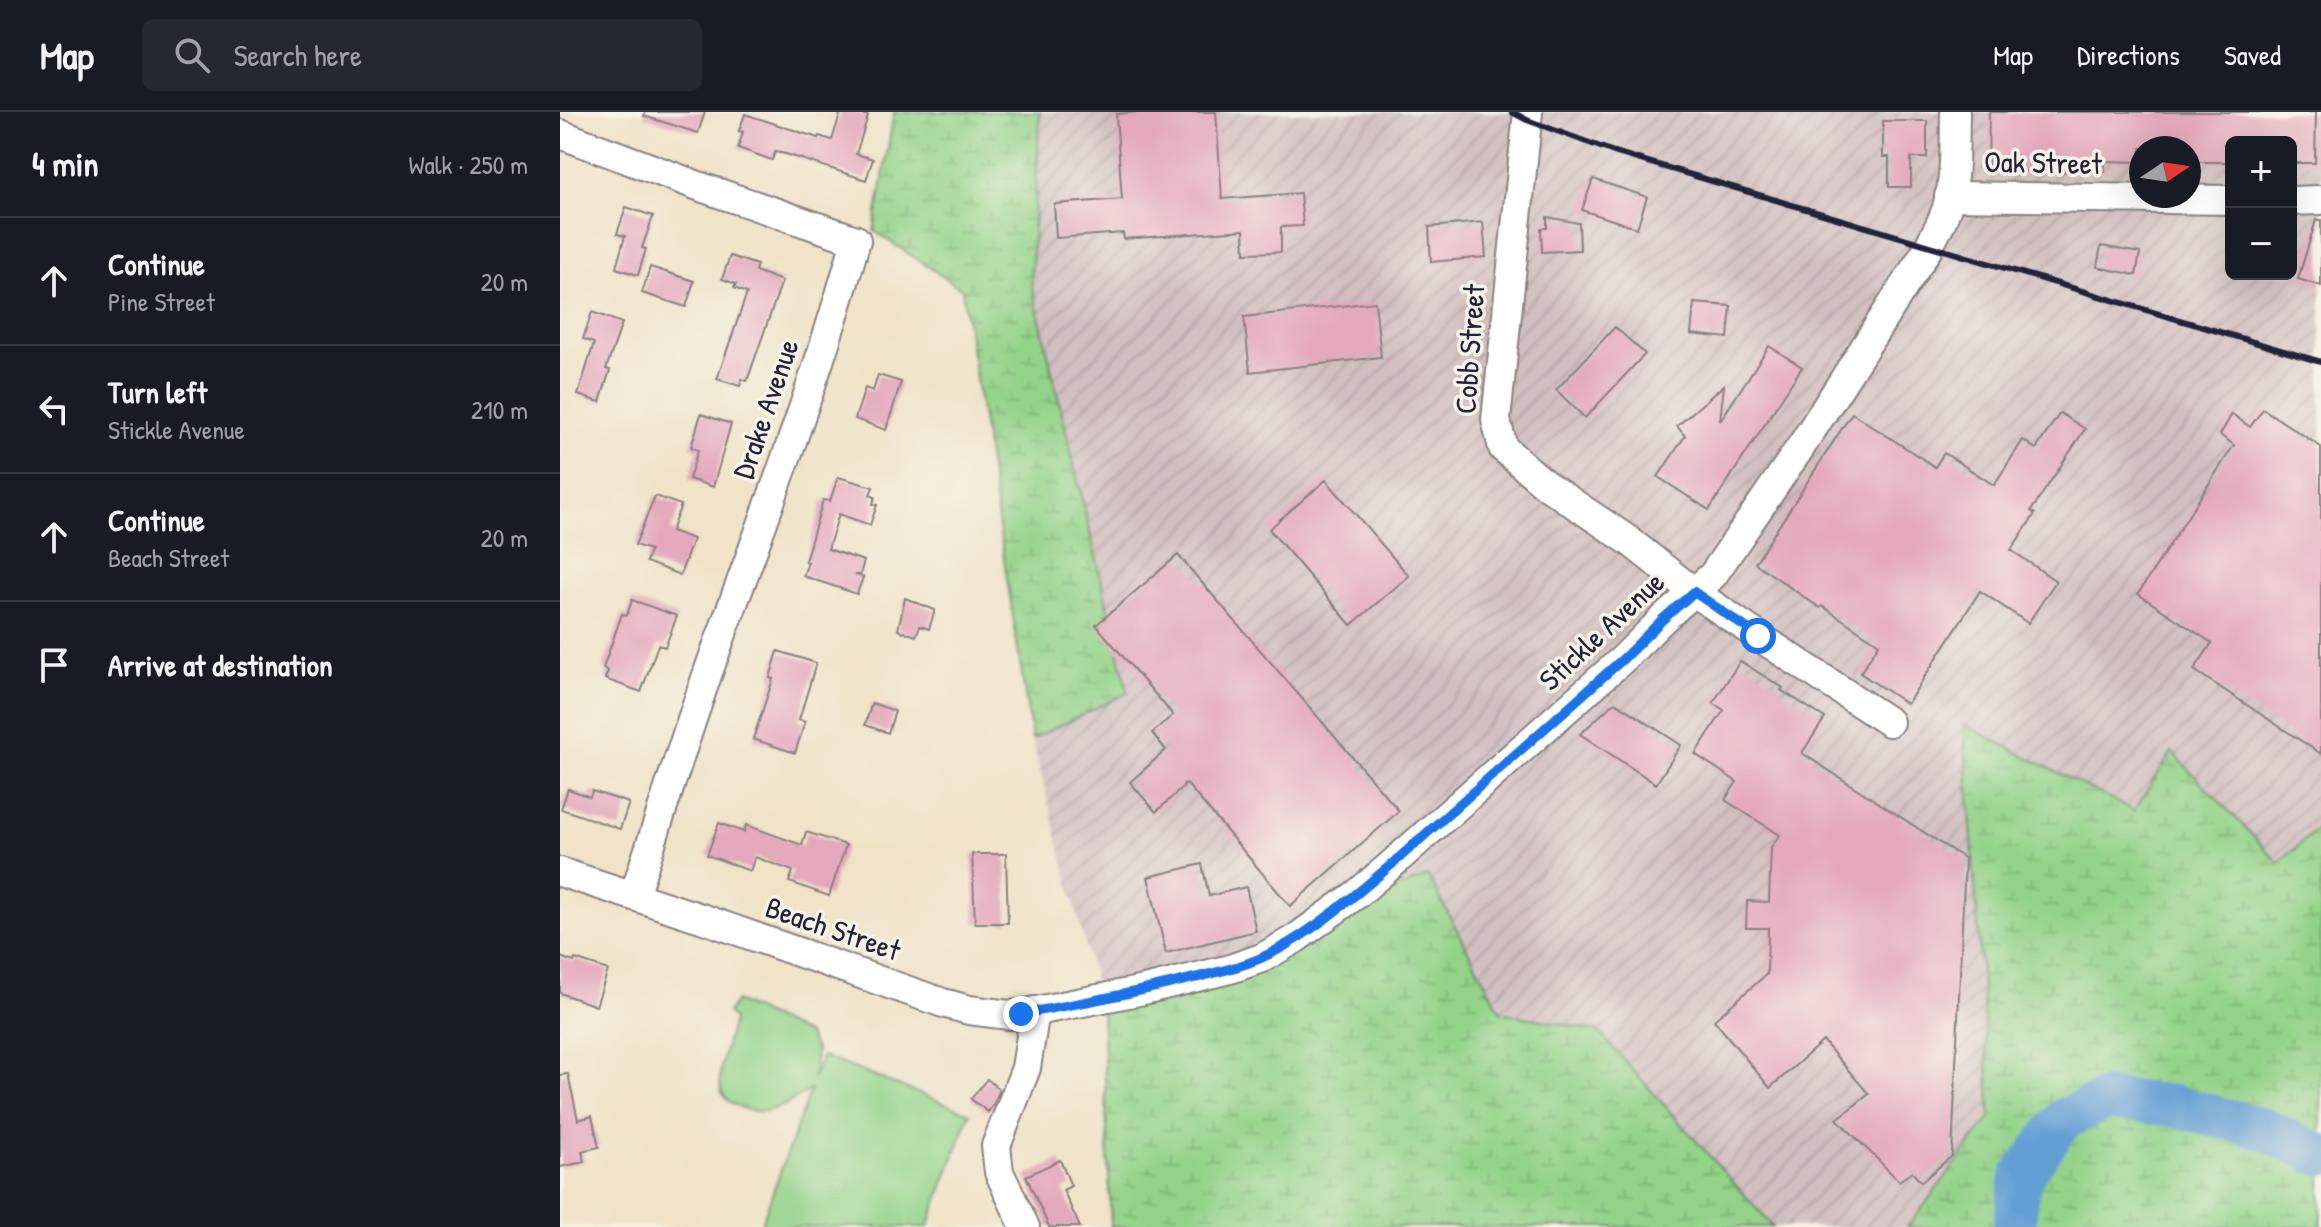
<!DOCTYPE html>
<meta charset="utf-8">
<style>
:root{--surface:#171b24;--page:#242831;--text:#f1f3f6;--muted:#9ea1a6;--line:#363941}
body{margin:0;font-family:"Patrick Hand",sans-serif;background:var(--page);color:var(--text)}
.controls{position:absolute;right:24px;top:24px;display:grid;overflow:hidden;border-radius:12px;box-shadow:0 8px 32px #0002}
.controls button{width:72px;height:72px;display:grid;place-items:center;padding:0;border:0;border-bottom:2px solid var(--line);background:var(--surface);color:var(--text);font:40px sans-serif}
.compass{position:absolute;left:1569px;top:24px;width:72px;height:72px;border-radius:50%;background:var(--surface);box-shadow:0 8px 32px #0002;rotate:77deg}
.stop{position:absolute;width:24px;height:24px;margin:-18px;border:6px solid #1a73e8;border-radius:50%;background:#fff}
.stop.end{background:#1a73e8;border-color:#fff;box-shadow:0 2px 8px #0008}
.list{margin:0;padding:0;list-style:none}
h2{display:flex;justify-content:space-between;align-items:center;height:104px;margin:0;padding:0 32px;font-size:34px}
h2 small{font-size:26px;font-weight:400;color:var(--muted)}
.list li{display:grid;grid-template-columns:52px 1fr auto;gap:24px;align-items:center;box-sizing:border-box;height:128px;padding:0 32px;border-top:2px solid var(--line)}
.list b{display:block;font-size:30px;white-space:nowrap}
.list p{margin:0;font-size:26px;white-space:nowrap;color:var(--muted)}
.list em{font-size:26px;font-style:normal;color:var(--muted)}
.icon{flex:none;width:44px;height:44px;fill:none;stroke:currentColor;stroke-width:2;stroke-linecap:round;stroke-linejoin:round}
.map{position:relative;flex:none;width:1761px;height:1115px;overflow:hidden}
header{display:flex;align-items:center;gap:48px;box-sizing:border-box;height:112px;padding:0 40px;background:var(--surface);border-bottom:2px solid var(--line)}
header strong{font-size:38px}
nav{display:flex;gap:44px;margin-inline-start:auto;font-size:28px}
.search{width:560px;height:72px;background:var(--page);display:flex;align-items:center;gap:20px;box-sizing:border-box;padding:0 28px;border-radius:12px;color:var(--muted);font-size:30px}
main{display:flex}
aside{flex:1;background:var(--surface)}
.map>svg:first-child{display:block}
.industrial{fill:url(#industrial-furrows);fill-rule:evenodd}
.wetland{fill:url(#wetland-marsh);stroke:#5a7a62;stroke-width:2}
.pitch{fill:#93d389;stroke:#5a7a62;stroke-width:2}
.lines{fill:none;stroke-linecap:round;stroke-linejoin:round}
.river{stroke:#639fd4;stroke-width:42}
.building{fill:#e4a9bc}
.minor-casing{stroke:#898282;stroke-width:32}
.minor{stroke:#fff;stroke-width:28}
.rail{stroke:#22223b;stroke-width:6}
.route{stroke:#1a73e8;stroke-width:10}
.labels{text-anchor:middle;stroke-width:7;stroke-linejoin:round;paint-order:stroke}
.street-label{font-size:30px;fill:#22223b;stroke:#f7f3e8}
</style>
<header>
<strong>Map</strong>
<div class="search"><svg class="icon" aria-label="search" viewBox="0 0 24 24"><circle cx="10" cy="10" r="6"/><path d="M15 15l6 6"/></svg>Search here</div>
<nav><a>Map</a><a>Directions</a><a>Saved</a></nav>
</header>
<main>
<aside>
<h2>4 min<small>Walk · 250 m</small></h2>
<ul class="list">
<li><svg class="icon" aria-label="ahead" viewBox="0 0 24 24"><path d="M12 20V5M6 11l6-6 6 6"/></svg><div><b>Continue</b><p>Pine Street</p></div><em>20 m</em></li>
<li><svg class="icon" aria-label="left" viewBox="0 0 24 24"><path d="M17 20v-9H6M10 6l-5 5 5 5"/></svg><div><b>Turn left</b><p>Stickle Avenue</p></div><em>210 m</em></li>
<li><svg class="icon" aria-label="ahead" viewBox="0 0 24 24"><path d="M12 20V5M6 11l6-6 6 6"/></svg><div><b>Continue</b><p>Beach Street</p></div><em>20 m</em></li>
<li><svg class="icon" aria-label="arrive" viewBox="0 0 24 24"><path d="M6 21V4h12l-3 4 3 4H6"/></svg><div><b>Arrive at destination</b></div></li>
</ul>
</aside>
<div class="map">
<svg width="1761" height="1115" viewBox="0 0 1761 1115">
<defs>
<pattern id="industrial-furrows" width="10" height="10" patternUnits="userSpaceOnUse" patternTransform="scale(2)"><rect width="10" height="10" fill="#d2bfc0"/><path d="M-1 1l2-2M0 10L10 0M9 11l2-2" fill="none" stroke="#b4a4a6"/></pattern>
<pattern id="wetland-marsh" width="20" height="14" patternUnits="userSpaceOnUse" patternTransform="scale(2)"><rect width="20" height="14" fill="#93d389"/><path d="M1 5h8M5 5V1M11 12h8M15 12V8" fill="none" stroke="#7eb577"/></pattern>
</defs>
<rect width="100%" height="100%" fill="#f7f3e8"/>
<filter id="ink" filterUnits="userSpaceOnUse"><feTurbulence type="fractalNoise" baseFrequency=".0125" numOctaves="2"/><feDisplacementMap in="SourceGraphic" scale="16" xChannelSelector="R" yChannelSelector="G"/><feConvolveMatrix kernelMatrix="1 2 1 2 8 2 1 2 1" color-interpolation-filters="sRGB"/></filter>
<filter id="wash" filterUnits="userSpaceOnUse"><feTurbulence type="fractalNoise" baseFrequency=".006" numOctaves="4" result="noise"/><feDisplacementMap in="SourceGraphic" scale="32" xChannelSelector="R" yChannelSelector="G"/><feGaussianBlur stdDeviation="1.8" result="paint"/><feColorMatrix in="noise" values="0 0 0 0 0 0 0 0 0 0 0 0 0 0 0 0 0 1.4 0 .05"/><feComposite in="paint" operator="in"/></filter>
<g filter="url(#wash)">
<rect width="100%" height="100%" fill="#f0e3c8"/>
<!-- industrial -->
<path class="industrial" d="M480 0H1761V713L1719 751 1612 641 1574 699 1404 613 1431 1005 1348 1115H1213L1038 919 941 900 868 764 542 898 472 627 568 580 471 170ZM1671 30H1731V162H1671ZM1581 36H1629V84H1581Z"/>
<!-- wetland -->
<g class="wetland">
<polygon points="334,0 480,0 471,170 568,581 472,627 402,177 314,119"/>
<polygon points="1404,613 1574,699 1612,640 1719,751 1761,713 1761,1115 1348,1115 1431,1005"/>
<polygon points="868,764 941,900 1038,919 1213,1115 551,1115 542,898"/>
</g>
<!-- pitch -->
<path class="pitch" d="M176 889 248 923 256 939 253 967 262 944 410 1001 368 1115H200L250 978C224 994 201 1010 170 990 161 984 159 973 160 962 162 944 169 925 173 907L167 901Z"/>
<g class="lines">
<!-- river -->
<polyline class="river" points="1454,1115 1461,1065 1504,1007 1547,987 1615,994 1704,1017 1761,1043"/>
</g>
<g id="blocks">
<!-- building -->
<g class="building">
<polygon points="85,0 145,0 138,21 84,4"/>
<polygon points="281,0 296,0 308,4 296,42 313,47 306,68 226,42 215,40 212,48 178,36 183,20 179,19 185,2 258,26 259,24 272,28"/>
<polygon points="578,0 656,0 662,87 740,81 743,114 721,115 721,140 685,141 684,118 564,127 563,121 496,126 494,92 562,87 556,2"/>
<polygon points="1429,0 1756,0 1755,51 1731,51 1731,30 1671,30 1671,50 1629,50 1629,36 1581,36 1581,50 1545,49 1545,60 1428,59"/>
<polygon points="1323,9 1367,9 1367,46 1351,46 1351,75 1329,75 1329,45 1323,45"/>
<polygon points="1033,67 1087,85 1077,116 1022,98"/>
<polygon points="66,95 93,104 82,136 86,137 78,163 56,156 65,124 57,122"/>
<polygon points="987,105 1019,111 1020,138 982,140 981,116 987,116"/>
<polygon points="1756,108 1761,108 1761,174 1738,167"/>
<polygon points="923,110 926,145 871,150 869,115"/>
<polygon points="1541,134 1580,141 1576,163 1537,155"/>
<polygon points="170,144 197,153 195,159 222,169 187,269 182,267 180,274 157,267 187,181 174,176 176,172 162,167"/>
<polygon points="90,155 134,169 126,195 82,181"/>
<polygon points="815,190 821,245 690,260 684,205"/>
<polygon points="1134,191 1171,194 1168,226 1131,222"/>
<polygon points="32,200 62,211 46,257 50,258 40,290 18,283 34,231 23,227"/>
<polygon points="1055,215 1085,242 1025,306 996,278"/>
<polygon points="1209,234 1242,255 1149,398 1098,365 1125,324 1117,314 1164,273 1160,309"/>
<polygon points="318,263 341,270 326,318 295,307 305,276 313,279"/>
<polygon points="1703,297 1761,335 1761,642 1634,558 1652,531 1578,482 1674,333 1660,323 1672,302 1690,315"/>
<polygon points="1292,301 1375,355 1384,341 1434,373 1463,328 1476,337 1500,301 1525,317 1471,399 1475,402 1451,438 1496,469 1468,511 1420,479 1347,592 1300,561 1319,532 1262,494 1260,496 1195,451"/>
<polygon points="141,302 171,312 153,375 129,367 138,338 131,335"/>
<polygon points="278,365 313,375 310,383 315,385 313,392 317,393 310,413 279,402 268,437 304,449 300,463 295,463 303,465 297,482 243,464 248,450 245,449 263,388 270,389"/>
<polygon points="766,368 849,464 791,513 709,417"/>
<polygon points="95,384 121,393 111,419 133,427 120,463 86,450 90,438 75,433"/>
<polygon points="618,443 839,699 730,794 627,672 625,673 623,671 624,674 596,700 570,670 606,638 592,621 613,603 536,513"/>
<polygon points="345,486 375,498 369,517 360,514 356,524 338,518"/>
<polygon points="72,488 117,504 105,535 98,533 81,580 45,567 48,559 43,556 62,502 67,503"/>
<polygon points="218,539 256,551 239,608 245,610 235,641 193,627 213,567 210,566"/>
<polygon points="1180,549 1223,576 1221,578 1265,606 1242,641 1405,747 1392,1044 1361,1070 1352,1060 1339,1069 1277,1007 1309,982 1263,929 1210,976 1154,908 1207,862 1208,816 1186,816 1187,789 1209,790 1211,735 1220,723 1165,688 1177,670 1135,642 1164,598 1153,591"/>
<polygon points="1055,590 1121,633 1096,672 1020,622"/>
<polygon points="312,591 335,599 328,621 305,613"/>
<polygon points="8,677 30,685 32,679 69,691 60,717 1,697"/>
<polygon points="159,711 184,720 186,713 242,733 246,720 286,733 269,784 229,770 233,759 195,745 190,759 147,743"/>
<polygon points="412,742 446,742 448,811 415,811"/>
<polygon points="642,752 649,784 686,775 696,819 606,841 588,765"/>
<polygon points="0,845 14,850 15,847 48,858 36,894 0,881"/>
<polygon points="8,962 18,1008 32,1004 39,1035 22,1039 24,1050 0,1055 0,963"/>
<polygon points="427,967 440,978 433,993 428,1000 411,987"/>
<polygon points="500,1048 511,1074 503,1078 520,1115 489,1115 466,1064"/>
</g>
</g>
</g>
<g filter="url(#ink)">
<use href="#blocks" fill-opacity="0" stroke="#898282" stroke-width="2"/>
<g class="lines">
<defs>
<g id="minor">
<polyline points="968,0 936,308 943,336 986,373 1068,428 1134,480 1198,524 1329,610"/>
<path d="M0 22 141 75 296 128C257 268 205 404 155 541 126 621 101 703 74 783"/>
<polyline points="1389,84 1671,88"/>
<polyline points="1731,89 1761,88"/>
<path d="M0 760 144 807 383 891 409 898 449 903 461 902 584 878 670 857 702 846 735 827 797 782 831 753 1064 546 1102 508 1153 463 1242 333 1369 135C1373 125 1379 116 1383 106 1397 74 1394 34 1395 0"/>
<polyline points="465,1115 439,1060 436,1034 466,956 475,899"/>
</g>
</defs>
<!-- minor casing -->
<use href="#minor" class="minor-casing"/>
<!-- minor -->
<use href="#minor" class="minor"/>
<!-- rail -->
<polyline class="rail" points="952,0 967,8 1054,40 1761,250"/>
</g>
</g>
<g class="lines" filter="url(#ink)">
<!-- route -->
<path class="route" d="M461 902C517 892 574 881 630 867 654 861 678 856 701 846 746 826 793 785 831 753L1064 546 1102 508 1134 480 1198 524"/>
</g>
<g class="labels">
<!-- street labels -->
<g class="street-label">
<text transform="translate(1483 51) rotate(1)" y="10">Oak Street</text>
<text transform="translate(910 237) rotate(-86)" y="10">Cobb Street</text>
<text transform="translate(206 297) rotate(-71)" y="10">Drake Avenue</text>
<text transform="translate(1042 519) rotate(-43)" y="10">Stickle Avenue</text>
<text transform="translate(273 817) rotate(19)" y="10">Beach Street</text>
</g>
</g>
</svg>
<div class="controls">
<button>+</button>
<button>−</button>
</div>
<svg class="compass" viewBox="-18 -18 36 36"><path d="M0-13l5 13h-10z" fill="#e53935"/><path d="M0 13l5-13h-10z" fill="#9ea1a6"/></svg>
<div class="stop" style="left:1198px;top:524px"></div>
<div class="stop end" style="left:461px;top:902px"></div>
</div>
</main>
